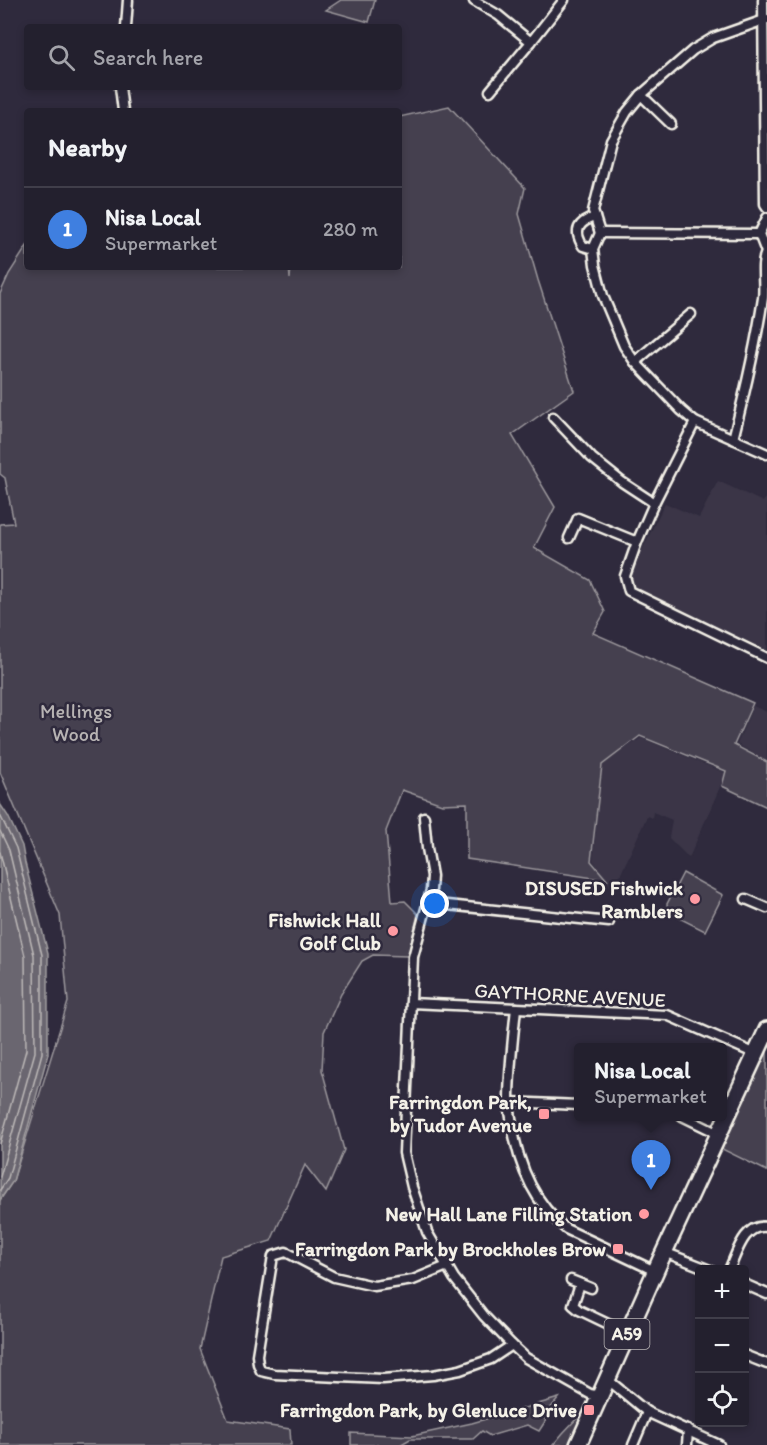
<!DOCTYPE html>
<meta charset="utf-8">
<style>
:root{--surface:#23202e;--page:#2f2d3a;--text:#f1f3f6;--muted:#a3a3aa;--line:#403e4a;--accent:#1a73e8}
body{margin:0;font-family:Itim,sans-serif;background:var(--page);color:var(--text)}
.controls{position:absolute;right:18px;bottom:18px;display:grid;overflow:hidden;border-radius:6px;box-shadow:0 3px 9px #0003}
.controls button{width:54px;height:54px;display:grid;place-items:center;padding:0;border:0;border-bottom:2px solid var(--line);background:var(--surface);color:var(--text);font:30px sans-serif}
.you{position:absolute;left:435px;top:904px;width:21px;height:21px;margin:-15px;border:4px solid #fff;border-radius:50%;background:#1a73e8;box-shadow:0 0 0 9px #1a73e833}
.badge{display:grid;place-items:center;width:39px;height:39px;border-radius:50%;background:var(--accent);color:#fff;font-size:20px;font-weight:700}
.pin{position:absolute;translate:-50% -50px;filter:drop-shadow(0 2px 3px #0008)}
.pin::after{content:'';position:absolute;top:32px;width:21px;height:18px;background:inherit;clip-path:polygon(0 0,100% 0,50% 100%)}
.popup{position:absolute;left:574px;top:1043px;width:153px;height:78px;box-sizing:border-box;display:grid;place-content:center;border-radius:6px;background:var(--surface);filter:drop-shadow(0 2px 4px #0005);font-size:20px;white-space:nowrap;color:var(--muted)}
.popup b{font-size:22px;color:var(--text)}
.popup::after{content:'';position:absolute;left:50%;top:100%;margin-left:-12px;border:12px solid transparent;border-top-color:var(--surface)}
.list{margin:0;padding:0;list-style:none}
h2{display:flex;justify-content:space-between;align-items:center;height:78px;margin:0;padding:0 24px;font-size:26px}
h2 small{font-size:20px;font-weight:400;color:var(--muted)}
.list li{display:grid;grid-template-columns:39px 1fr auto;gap:18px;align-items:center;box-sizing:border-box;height:84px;padding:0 24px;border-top:2px solid var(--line)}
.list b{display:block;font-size:22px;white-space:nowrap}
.list p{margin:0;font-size:20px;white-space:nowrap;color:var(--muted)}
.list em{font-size:20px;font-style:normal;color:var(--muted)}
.icon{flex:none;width:33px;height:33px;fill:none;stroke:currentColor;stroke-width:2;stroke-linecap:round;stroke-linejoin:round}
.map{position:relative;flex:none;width:767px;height:1445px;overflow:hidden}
.search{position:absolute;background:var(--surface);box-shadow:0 3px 9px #0003;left:24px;top:24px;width:378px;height:66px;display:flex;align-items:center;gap:15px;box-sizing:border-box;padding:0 21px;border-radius:6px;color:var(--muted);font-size:22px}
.panel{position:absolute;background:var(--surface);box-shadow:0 3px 9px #0003;left:24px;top:108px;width:378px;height:162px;border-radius:6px}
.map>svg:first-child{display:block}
.built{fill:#3b3647}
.green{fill:#454050;stroke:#9c989c;stroke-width:1.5}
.water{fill:#6a6670;stroke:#a19ea0;stroke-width:1.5}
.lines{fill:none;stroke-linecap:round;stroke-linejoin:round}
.shore{stroke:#bdb9b8;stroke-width:1.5}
.street-casing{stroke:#f4f1e8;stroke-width:13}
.highway-casing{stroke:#f4f1e8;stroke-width:20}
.street{stroke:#2f2a3d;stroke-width:8}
.highway{stroke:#2f2a3d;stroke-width:15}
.poi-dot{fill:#ff9aa2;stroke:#2f2a3d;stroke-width:2}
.labels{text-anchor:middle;stroke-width:5;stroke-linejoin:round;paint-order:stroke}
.shield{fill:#2f2a3d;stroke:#b9b5b5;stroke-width:1.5}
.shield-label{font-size:18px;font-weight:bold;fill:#f4f1e8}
.park-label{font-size:20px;fill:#b7b3b3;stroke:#2f2a3d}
.poi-label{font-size:20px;font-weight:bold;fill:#f4f1e8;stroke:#2f2a3d;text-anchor:end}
.street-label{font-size:20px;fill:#f4f1e8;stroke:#2f2a3d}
</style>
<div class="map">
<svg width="767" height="1445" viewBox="0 0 767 1445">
<rect width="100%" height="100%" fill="#2f2a3d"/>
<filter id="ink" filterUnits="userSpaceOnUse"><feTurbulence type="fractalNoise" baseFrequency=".0167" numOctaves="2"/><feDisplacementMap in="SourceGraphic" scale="12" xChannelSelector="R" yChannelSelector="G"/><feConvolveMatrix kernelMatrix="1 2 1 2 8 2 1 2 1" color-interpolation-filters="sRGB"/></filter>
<g filter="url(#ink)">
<!-- built -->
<g class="built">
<polygon points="718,481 763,502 767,495 767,650 636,589 631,574 634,566 665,503 699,518"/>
<polygon points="753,706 767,712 767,761 737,744"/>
<polygon points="641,738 726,773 689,858 669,838 672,820 653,812 652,818 647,816 613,891 593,860 601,765"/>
</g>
<!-- green -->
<g class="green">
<polygon points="341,0 375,0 369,22 326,10"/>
<polygon points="449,106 525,188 519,214 538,280 574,391 512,435 555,507 534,548 590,580 605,612 593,633 753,703 734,745 767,762 767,807 722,786 726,771 640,736 602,765 591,861 607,880 467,859 467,803 442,804 402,790 386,831 392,902 405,901 418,914 408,956 373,955 362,961 341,994 324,1032 322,1070 344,1150 326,1192 305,1165 271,1241 221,1256 200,1349 228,1420 290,1429 291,1445 0,1445 0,1200 13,1181 68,1002 60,915 0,772 0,524 14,523 5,478 0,474 0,294 9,274 27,246 27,267 289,267 290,279 291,267 399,267 399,117"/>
<polygon points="683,873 723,895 705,931 671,914 668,911 667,904"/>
<polygon points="767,1047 767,1171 720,1148"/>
<polygon points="559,1398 543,1417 546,1420 539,1431 527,1425 490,1436 482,1431 473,1439 410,1439 400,1445 351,1445 351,1433 412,1436 472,1423"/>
<polygon points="584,1411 582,1420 569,1445 553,1445 563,1433"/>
</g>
<!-- water -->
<polygon class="water" points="0,804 8,816 22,846 25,863 48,953 48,1054 13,1181 0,1200"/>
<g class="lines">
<!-- shore -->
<g class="shore">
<polyline points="0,815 16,848 42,955 42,1053 8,1178 0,1190"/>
<polyline points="0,831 9,850 34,955 35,1052 0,1177"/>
<polyline points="0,852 25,956 26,1050 0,1144"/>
</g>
<defs>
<g id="street">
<polyline points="763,0 765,204 767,207"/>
<polyline points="474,1 498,15 531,42"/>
<polyline points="126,27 128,0"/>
<polyline points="120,87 123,111"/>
<polyline points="490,91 531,42 564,0"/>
<polyline points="641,95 671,124"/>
<polyline points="600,233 593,249 595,265 603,296 624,346 635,362 681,410 695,422 767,454"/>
<polyline points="600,233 593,211 611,140 627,112 641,95 693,50 713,38 767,19"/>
<polyline points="600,233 759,234"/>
<path d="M593 249 583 246C573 231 578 222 595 217"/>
<polyline points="635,362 691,314"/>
<polyline points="553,417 592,458 622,482 654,503"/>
<path d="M733 439C745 392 756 345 763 298 765 283 760 265 766 252L759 234 767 218"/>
<polyline points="569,538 578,518 637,542 625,576 629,591 767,658"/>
<polyline points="637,542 654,503 695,422"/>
<polyline points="424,817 427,848 432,876 431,890 413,957 404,1153 412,1187 427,1232 454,1278 484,1316 512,1345 526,1358 590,1394 599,1396"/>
<polyline points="746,899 767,908"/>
<polyline points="428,903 609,922"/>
<polyline points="411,1003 667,1015 756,1054"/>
<path d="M516 1008C513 1038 509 1071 509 1101 509 1109 511 1116 512 1124 518 1164 534 1203 566 1229L655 1271"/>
<polyline points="509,1102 579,1105"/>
<polyline points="682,1116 719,1134"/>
<polyline points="664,1252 710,1270"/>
<polyline points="447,1266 413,1280 374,1286 334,1277 286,1252 273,1256 257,1355 258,1364 261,1371 274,1374 383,1379 433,1375 460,1370 491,1359 512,1345"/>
<path d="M729 1270C737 1253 744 1223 767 1227"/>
<polyline points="571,1280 591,1288"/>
<polyline points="580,1284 573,1305 579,1310 627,1333"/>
<polyline points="744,1284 767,1294"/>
<polyline points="744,1355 767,1364"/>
<polyline points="607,1379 647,1412 719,1445"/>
<polyline points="633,1445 647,1412"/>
<polyline points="687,1445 688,1430"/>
</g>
<polyline id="highway" points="578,1445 660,1261 767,1030"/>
</defs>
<!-- street casing -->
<use href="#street" class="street-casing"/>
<!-- highway casing -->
<use href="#highway" class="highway-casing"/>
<!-- street -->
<use href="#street" class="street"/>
<!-- highway -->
<use href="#highway" class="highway"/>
</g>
</g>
<!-- markers -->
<g class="poi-dot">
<circle cx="695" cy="899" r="6"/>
<circle cx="393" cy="931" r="6"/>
<rect x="538" y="1108" width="12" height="12" rx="3"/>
<circle cx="644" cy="1214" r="6"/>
<rect x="612" y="1243" width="12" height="12" rx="3"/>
<rect x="583" y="1404" width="12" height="12" rx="3"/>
</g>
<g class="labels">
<!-- shield labels -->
<rect class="shield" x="604.5" y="1319" width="45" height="30" rx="4.5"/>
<g class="shield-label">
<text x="627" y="1340">A59</text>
</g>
<!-- park labels -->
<g class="park-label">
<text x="76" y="718">Mellings<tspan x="76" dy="23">Wood</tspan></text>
</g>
<!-- poi labels -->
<g class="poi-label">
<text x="683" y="895">DISUSED Fishwick<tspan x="683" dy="23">Ramblers</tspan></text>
<text x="381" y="927">Fishwick Hall<tspan x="381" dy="23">Golf Club</tspan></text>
<text x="532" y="1109">Farringdon Park,<tspan x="532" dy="23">by Tudor Avenue</tspan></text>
<text x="632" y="1221">New Hall Lane Filling Station</text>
<text x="606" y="1256">Farringdon Park by Brockholes Brow</text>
<text x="577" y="1417">Farringdon Park, by Glenluce Drive</text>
</g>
<!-- street labels -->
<g class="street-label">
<text transform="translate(570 995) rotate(3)" y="7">GAYTHORNE AVENUE</text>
</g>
</g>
</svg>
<div class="controls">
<button>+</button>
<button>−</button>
<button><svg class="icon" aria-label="locate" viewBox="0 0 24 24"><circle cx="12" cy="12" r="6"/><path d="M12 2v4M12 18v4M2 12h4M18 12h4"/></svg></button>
</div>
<div class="you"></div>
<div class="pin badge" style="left:651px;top:1190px;background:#3f7fe0">1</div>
<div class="popup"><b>Nisa Local</b>Supermarket</div>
<div class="search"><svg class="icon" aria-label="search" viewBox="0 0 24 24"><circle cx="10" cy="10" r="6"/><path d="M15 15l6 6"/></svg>Search here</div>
<section class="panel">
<h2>Nearby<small></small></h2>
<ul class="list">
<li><span class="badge" style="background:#3f7fe0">1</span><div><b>Nisa Local</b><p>Supermarket</p></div><em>280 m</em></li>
</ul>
</section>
</div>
